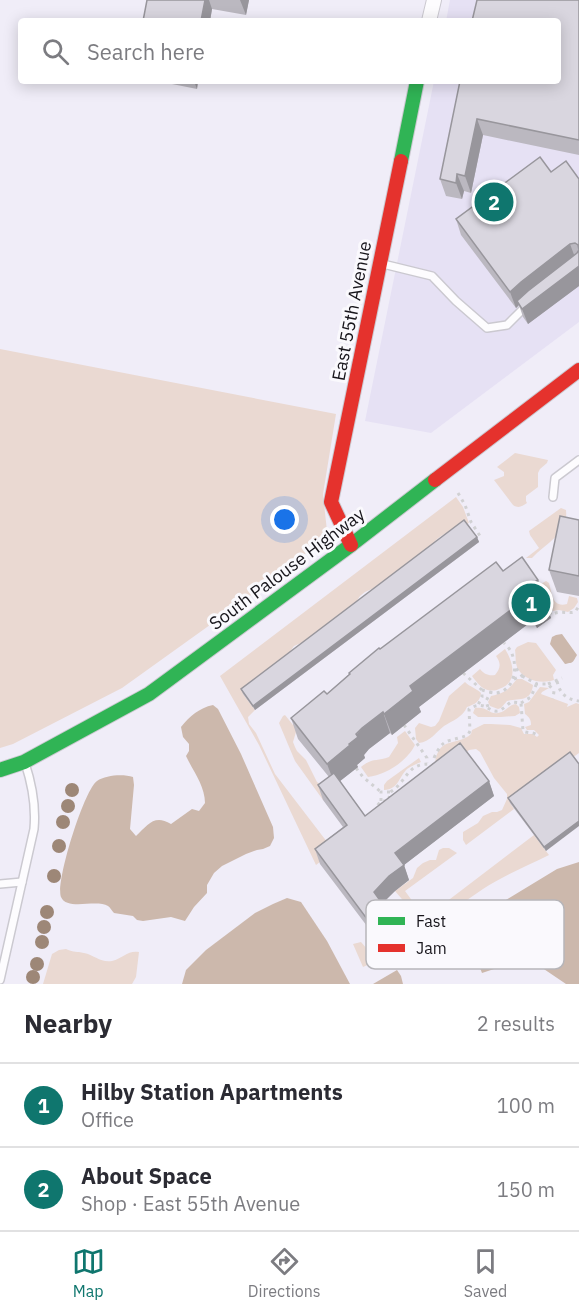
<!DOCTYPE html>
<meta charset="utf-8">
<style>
:root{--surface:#fff;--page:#f2f2f3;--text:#2b2b33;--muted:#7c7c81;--line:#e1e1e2;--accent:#0f766e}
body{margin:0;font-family:"IBM Plex Sans",sans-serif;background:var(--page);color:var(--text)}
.you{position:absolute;left:285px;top:520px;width:21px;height:21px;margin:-15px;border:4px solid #fff;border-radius:50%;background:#1a73e8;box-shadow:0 0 0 9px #1a73e833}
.badge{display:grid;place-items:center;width:39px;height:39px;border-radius:50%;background:var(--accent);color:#fff;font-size:20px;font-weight:700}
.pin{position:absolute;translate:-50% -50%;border:3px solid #fff;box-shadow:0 2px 6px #0006}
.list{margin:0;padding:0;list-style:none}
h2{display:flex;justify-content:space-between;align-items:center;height:78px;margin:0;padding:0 24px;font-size:26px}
h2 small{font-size:20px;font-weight:400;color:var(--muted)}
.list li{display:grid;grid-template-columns:39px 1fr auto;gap:18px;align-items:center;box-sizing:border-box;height:84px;padding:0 24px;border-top:2px solid var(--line)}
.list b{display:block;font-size:22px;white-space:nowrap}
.list p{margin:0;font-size:20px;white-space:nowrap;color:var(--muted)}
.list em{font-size:20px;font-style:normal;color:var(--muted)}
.icon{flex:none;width:33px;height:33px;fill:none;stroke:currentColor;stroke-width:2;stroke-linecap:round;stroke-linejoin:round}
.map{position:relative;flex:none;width:579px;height:984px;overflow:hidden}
.search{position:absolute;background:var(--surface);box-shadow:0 3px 15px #0003;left:18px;right:18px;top:18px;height:66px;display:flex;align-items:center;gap:15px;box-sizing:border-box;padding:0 21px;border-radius:6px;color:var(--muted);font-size:22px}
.sheet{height:246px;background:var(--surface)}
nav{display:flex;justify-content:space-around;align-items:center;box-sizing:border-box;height:84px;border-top:2px solid var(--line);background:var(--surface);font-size:16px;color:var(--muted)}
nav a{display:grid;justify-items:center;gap:3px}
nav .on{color:var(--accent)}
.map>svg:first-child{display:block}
.built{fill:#e6e1f4}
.green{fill:#ead9d2}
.water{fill:#ccb8ac}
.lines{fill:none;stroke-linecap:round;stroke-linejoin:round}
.lane-casing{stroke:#cbc9d0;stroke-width:10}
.street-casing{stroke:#cbc9d0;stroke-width:16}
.fast-casing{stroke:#cbc9d0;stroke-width:16}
.jam-casing{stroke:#cbc9d0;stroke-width:16}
.path{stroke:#d1d1d3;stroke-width:3;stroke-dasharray:3 4.5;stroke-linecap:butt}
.lane{stroke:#fdfcfe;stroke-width:7}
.street{stroke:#fdfcfe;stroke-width:14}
.fast{stroke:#30b455;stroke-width:14}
.jam{stroke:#e5322d;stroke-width:14}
.tree{fill:#9d8777}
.wall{fill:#bbb8c0}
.shaded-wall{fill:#98969c}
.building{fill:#d9d6df;stroke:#98969c;stroke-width:1.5}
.labels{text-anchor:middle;stroke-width:6;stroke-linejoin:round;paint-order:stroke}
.street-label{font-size:18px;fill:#17151b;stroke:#faf9fd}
.key{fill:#faf9fd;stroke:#b6b5b9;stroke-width:1.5}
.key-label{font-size:16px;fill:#17151b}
</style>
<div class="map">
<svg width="579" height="984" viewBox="0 0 579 984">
<rect width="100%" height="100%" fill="#f0edf8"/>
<!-- built -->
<polygon class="built" points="450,0 579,0 579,322 431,433 365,421 434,81 558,81 558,21 446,21"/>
<!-- green -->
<g class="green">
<polygon points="0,349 336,414 323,494 327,531 325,539 242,602 122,688 13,744 0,748"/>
<path d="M515 453 548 460 547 463 540 469 538 473V487L526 496V501L527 503C522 506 519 509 513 505L494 480 504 476V472L497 467Z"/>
<polygon points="456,497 463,507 469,523 452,530 441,536 436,540 426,553 390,581 365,592 360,596 353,607 315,637 294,646 287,656 243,694 255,710 248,717 249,724 256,733 275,774 334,851 316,865 259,745 220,676"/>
<path d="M561 508 566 510C569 533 545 544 532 558H526L539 548 530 535 529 531Z"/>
<path d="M546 581 549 583C552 593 552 608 567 604L569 596 577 598 578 602 574 608 568 612 559 610 553 611 548 605 550 600 539 585Z"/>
<path d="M528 642 536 643 556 670 553 675 554 680C542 684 525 681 518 669 515 664 516 656 515 650L517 647Z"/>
<path d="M505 649C514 663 518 683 499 689 495 691 490 691 485 689 480 687 475 680 472 676L480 669C484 674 488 676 495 675 501 668 501 663 496 656Z"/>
<path d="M517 679H522L533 685C531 702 520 698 507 701L501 708 498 709 490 706 488 702 491 696C505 693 508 690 517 679Z"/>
<path d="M465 682C470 687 476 688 481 693 480 702 475 704 467 707 463 717 452 721 444 726 436 732 430 742 419 743L416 739 415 728 419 723 431 727 435 726 439 721 449 696Z"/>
<path d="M540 687 549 688 542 692 541 694 568 704 567 707 576 703 579 704V753L510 803 514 809 466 845 463 840V832L478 823 483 816 492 812H497L502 810 507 799V794L494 778 480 752 476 749 469 750 457 761 435 763C439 735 457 747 471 734L472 730 484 724H491L510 725 521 728 524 734H533L537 737 539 735 534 730H527L525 727 531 725C531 719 529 717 525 714L524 704 529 702Z"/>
<path d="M516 704 519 707 520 713 515 716 501 717H478L473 713 475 708C487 706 490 715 498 713 506 712 508 705 516 704Z"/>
<polygon points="332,712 298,739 298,734 296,732 293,742 295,747 297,751 306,760 317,782 321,785 340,788 323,800 295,761 279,723 283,716 285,715 293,725"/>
<path d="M405 731 415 745C407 761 386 775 368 777L361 767C373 757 377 762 389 757L398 743 397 737Z"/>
<path d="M419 758 421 762C416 764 411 766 407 769 398 778 399 789 384 790V785L387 781Z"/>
<path d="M534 835 549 855C527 866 502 876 483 889 444 915 408 949 363 967L353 944 361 942 374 957Z"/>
<polygon points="443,848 449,848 457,853 405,891 413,902 407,905 395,891 413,878 417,868 423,863 430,860 436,860 439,850"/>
<path d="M66 949C75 953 76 951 84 953 94 955 101 963 112 961 123 958 128 950 139 952L136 977 132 984H43L52 954 59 950Z"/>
</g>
<!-- water -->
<g class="water">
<path d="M562 634 577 655C572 663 575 662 565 664L550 644 552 637 556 635Z"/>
<path d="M213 705 218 709 241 754 273 827 274 838 270 846 263 849 257 850 246 854 222 866 214 873 207 885V893L194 907 185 921 171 917 143 921 137 920 133 916 114 913C112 911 110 907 108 906 96 899 67 911 61 897 55 883 84 790 97 781 106 775 123 774 133 777L134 785 130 829 136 836C148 825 154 814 171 824L192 809 199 811 205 803C205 786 193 771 186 756L189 751V744L183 737 181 727C190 716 199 708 213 705Z"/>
<polygon points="579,862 579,984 566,984 532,961 503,966 482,973 470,943 471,933 474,923 486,912 557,869"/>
<polygon points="287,898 301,902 327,941 350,984 182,984 186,970 206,950 255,913 273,904"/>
<polygon points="397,970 401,976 403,984 373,984"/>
</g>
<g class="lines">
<defs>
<g id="lane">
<polyline points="383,264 432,276 456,301 487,328 507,325 527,305"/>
<polyline points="553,497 555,478 579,460"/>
<polyline points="0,884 22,882"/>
<path d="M0 980 34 829C36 807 32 784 25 763"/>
</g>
<polyline id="street" points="429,21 434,0"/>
<g id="fast">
<polyline points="401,161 417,81"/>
<polyline points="0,770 24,762 149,694 351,545 435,480"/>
</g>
<g id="jam">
<polyline points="435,480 579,370"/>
<polyline points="351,545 331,502 401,161"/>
</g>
</defs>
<!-- lane casing -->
<use href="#lane" class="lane-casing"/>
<!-- street casing -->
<use href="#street" class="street-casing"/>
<!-- fast casing -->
<use href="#fast" class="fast-casing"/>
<!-- jam casing -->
<use href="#jam" class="jam-casing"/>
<!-- path -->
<g class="path">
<polyline points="458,493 465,505 471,522 482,539"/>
<path d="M542 594 548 601 545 605 551 615C559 610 566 614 575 612L579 606"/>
<polyline points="463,673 482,690 482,697 478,705"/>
<polyline points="522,676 537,684 548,684 554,691 553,699"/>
<polyline points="514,679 522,676 515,667"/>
<path d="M557 681C560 694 566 699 579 701"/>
<polyline points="548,684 562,678"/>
<path d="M482 690C486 691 492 693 496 693 514 691 518 668 512 654 511 650 507 646 504 643"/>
<polyline points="521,703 531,697 536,685"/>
<polyline points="488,707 486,701 491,692"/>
<polyline points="404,725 427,758 427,763"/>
<path d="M434 758C444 736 448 743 468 735L470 731 469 709C486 699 488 713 498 711 502 710 507 705 511 702L521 703 523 731C528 734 533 731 538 736"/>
<polyline points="356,768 363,777 381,792"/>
<path d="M389 799 390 792C407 783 407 760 433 765L434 767"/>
<polyline points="381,801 381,792 390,792"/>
<polyline points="375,812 377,806 381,801 388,801"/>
</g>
<!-- lane -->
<use href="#lane" class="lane"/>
<!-- street -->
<use href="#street" class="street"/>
<!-- fast -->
<use href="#fast" class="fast"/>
<!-- jam -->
<use href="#jam" class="jam"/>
</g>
<!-- trees -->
<g class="tree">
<circle cx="72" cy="790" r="7"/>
<circle cx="68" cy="806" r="7"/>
<circle cx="63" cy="822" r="7"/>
<circle cx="59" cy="846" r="7"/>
<circle cx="54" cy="876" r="7"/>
<circle cx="47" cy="912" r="7"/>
<circle cx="44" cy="927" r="7"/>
<circle cx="42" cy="942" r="7"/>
<circle cx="37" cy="964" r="7"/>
<circle cx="33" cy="977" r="7"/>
</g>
<!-- wall -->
<g class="wall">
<polygon points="147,0 249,0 246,15 212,9 210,21 143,21"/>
<polygon points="477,0 579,0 579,155 483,135 471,193 464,191 462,199 446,196 440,179"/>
<polygon points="157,81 198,81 197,89"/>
<polygon points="551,172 579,179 579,286 528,324 523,317 519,305 516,308 461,235 456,219"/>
<polygon points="579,520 579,596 557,592 549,570"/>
<polygon points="477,537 479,542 255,710 243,694 241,689"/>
<polygon points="503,571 546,601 545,602 551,618 537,628 532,621 419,707 421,712 392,735 390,733 369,749 364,755 365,758 357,765 358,767 340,781 365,816 489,781 494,796 404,865 409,880 395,891 382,903 384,906 390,921 373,934 320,864 315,849 343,827 323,800 318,785 329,777 298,739 291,718 327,694 349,674 349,673 380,649"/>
<polygon points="570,752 546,851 510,803 508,798"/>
</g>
<!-- shaded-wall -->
<g class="shaded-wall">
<polygon points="205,0 209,0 212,9 210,21 201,21"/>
<polygon points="240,0 249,0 246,15"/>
<polygon points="194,81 198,81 197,89"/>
<polygon points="477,119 483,135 471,193 465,176"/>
<polygon points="457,174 464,191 462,199 456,183"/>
<polygon points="570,244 576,260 517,301 519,305 516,308 510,292 521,282"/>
<polygon points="579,266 579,286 528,324 522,309"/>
<polygon points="477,537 479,542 255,710 253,706"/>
<polygon points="538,580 546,601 545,602 551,618 537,628 529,607 533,583"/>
<polygon points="524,600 532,621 419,707 421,712 392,735 384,714 410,686"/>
<polygon points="383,712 390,733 369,749 364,755 365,758 357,765 358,767 335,785 327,764 349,744 362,728"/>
<polygon points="489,781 494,796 404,865 409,880 395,891 379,907 374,892 395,853"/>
<polygon points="579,821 579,826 546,851 544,847"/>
<polygon points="384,906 390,921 373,934 367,919"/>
</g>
<!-- building -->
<g class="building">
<polygon points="147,0 205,0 201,21 143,21"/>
<polygon points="477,0 579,0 579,140 477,119 465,176 457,174 456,183 440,179 460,81 558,81 558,21 472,21"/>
<polygon points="540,157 551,172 566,161 579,179 579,266 522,309 517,301 528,291 577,253 579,250 578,245 575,243 570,244 521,282 510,292 456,219"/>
<polygon points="560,516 579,520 579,576 549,570"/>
<polygon points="464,520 477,537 253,706 241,689"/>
<polygon points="522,557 538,580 533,583 543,597 529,607 524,600 410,686 413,691 384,714 383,712 362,728 356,734 358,737 349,744 350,745 327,764 291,718 324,691 327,694 350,674 349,673 379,648 380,649 496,562 503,571"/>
<polygon points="460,743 489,781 395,853 404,865 389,876 374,892 384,906 367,919 315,849 347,825 318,785 334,773 365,816"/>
<polygon points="570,752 579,764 579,821 544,847 508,798"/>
</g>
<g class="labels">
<!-- street labels -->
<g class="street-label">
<text transform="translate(352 311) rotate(-79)" y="6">East 55th Avenue</text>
<text transform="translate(287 569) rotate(-37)" y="6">South Palouse Highway</text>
</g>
</g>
<!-- legend -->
<rect x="366" y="900" width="198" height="69" rx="9" class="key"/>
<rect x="378" y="917" width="27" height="8" fill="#30b455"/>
<rect x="378" y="944" width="27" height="8" fill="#e5322d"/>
<g class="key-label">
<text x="416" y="927">Fast</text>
<text x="416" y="954">Jam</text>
</g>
</svg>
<div class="you"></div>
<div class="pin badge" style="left:531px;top:603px">1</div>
<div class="pin badge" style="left:494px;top:202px">2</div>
<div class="search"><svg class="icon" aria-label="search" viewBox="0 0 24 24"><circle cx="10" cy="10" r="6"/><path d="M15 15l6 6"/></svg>Search here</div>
</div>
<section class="sheet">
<h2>Nearby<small>2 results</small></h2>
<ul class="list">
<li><span class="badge">1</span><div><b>Hilby Station Apartments</b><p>Office</p></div><em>100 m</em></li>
<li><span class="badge">2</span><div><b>About Space</b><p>Shop · East 55th Avenue</p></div><em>150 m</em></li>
</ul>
</section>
<nav>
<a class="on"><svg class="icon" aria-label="map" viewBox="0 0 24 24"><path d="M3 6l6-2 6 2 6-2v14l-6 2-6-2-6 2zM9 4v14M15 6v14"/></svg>Map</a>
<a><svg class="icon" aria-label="directions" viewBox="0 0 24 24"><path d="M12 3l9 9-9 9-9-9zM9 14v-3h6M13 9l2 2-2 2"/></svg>Directions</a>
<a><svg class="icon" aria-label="saved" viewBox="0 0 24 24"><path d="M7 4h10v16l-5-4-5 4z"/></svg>Saved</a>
</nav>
